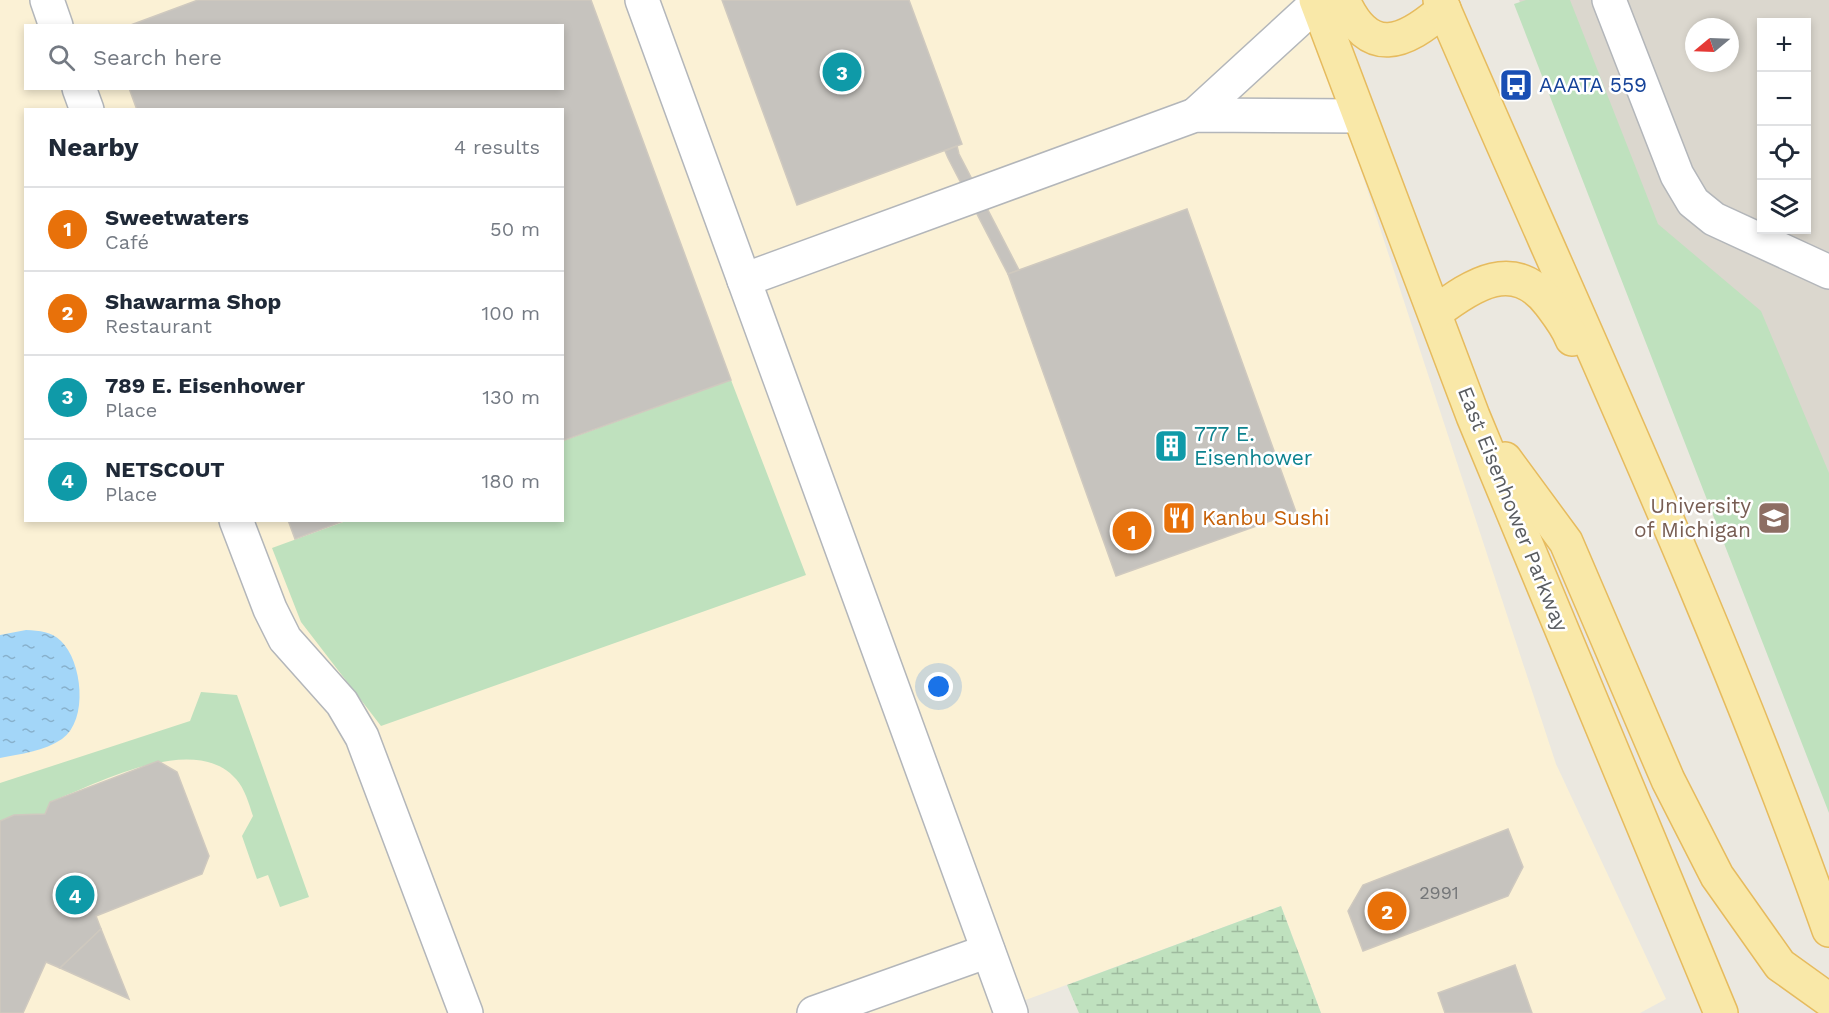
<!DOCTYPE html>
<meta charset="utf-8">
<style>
:root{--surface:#fff;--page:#f6f6f7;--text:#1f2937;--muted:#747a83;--line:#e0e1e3;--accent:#d93025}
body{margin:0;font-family:"Work Sans",sans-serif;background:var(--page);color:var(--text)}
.controls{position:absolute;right:18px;top:18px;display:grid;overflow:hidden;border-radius:0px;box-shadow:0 3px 9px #0003}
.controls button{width:54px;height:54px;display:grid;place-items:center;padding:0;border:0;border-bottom:2px solid var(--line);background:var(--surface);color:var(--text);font:30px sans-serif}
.compass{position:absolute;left:1685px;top:18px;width:54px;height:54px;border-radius:50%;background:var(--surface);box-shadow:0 3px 9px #0003;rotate:251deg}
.you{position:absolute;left:939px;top:687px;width:21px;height:21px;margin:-15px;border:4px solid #fff;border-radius:50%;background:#1a73e8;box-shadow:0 0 0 9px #1a73e833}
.badge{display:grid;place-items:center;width:39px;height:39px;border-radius:50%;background:var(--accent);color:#fff;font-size:20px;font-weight:700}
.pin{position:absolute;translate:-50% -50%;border:3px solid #fff;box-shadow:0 2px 6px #0006}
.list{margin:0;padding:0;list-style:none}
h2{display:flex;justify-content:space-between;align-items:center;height:78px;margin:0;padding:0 24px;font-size:26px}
h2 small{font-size:20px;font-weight:400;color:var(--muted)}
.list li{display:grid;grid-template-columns:39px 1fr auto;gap:18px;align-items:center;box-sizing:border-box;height:84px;padding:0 24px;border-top:2px solid var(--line)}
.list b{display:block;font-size:22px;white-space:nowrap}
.list p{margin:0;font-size:20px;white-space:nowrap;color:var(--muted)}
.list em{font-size:20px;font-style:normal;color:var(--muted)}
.icon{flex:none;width:33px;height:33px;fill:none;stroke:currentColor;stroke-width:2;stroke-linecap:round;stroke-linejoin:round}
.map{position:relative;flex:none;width:1829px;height:1013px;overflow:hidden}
.search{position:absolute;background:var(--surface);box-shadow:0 3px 9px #0003;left:24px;top:24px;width:540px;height:66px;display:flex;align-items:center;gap:15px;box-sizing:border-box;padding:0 21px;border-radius:0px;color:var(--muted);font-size:22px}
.panel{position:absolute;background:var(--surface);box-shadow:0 3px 9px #0003;left:24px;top:108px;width:540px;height:414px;border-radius:0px}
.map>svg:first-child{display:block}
.commercial{fill:#fbf1d5;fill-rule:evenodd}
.education{fill:#dbd7ce;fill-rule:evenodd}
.grass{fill:#bfe1be}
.wetland{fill:url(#wetland-marsh)}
.water{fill:url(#water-ripples)}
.building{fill:#c6c3be;stroke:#cfc9bf;stroke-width:1.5}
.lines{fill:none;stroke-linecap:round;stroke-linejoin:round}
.minor-casing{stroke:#b3b6ba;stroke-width:36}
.major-casing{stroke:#e6bb5e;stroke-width:36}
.minor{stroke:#fff;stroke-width:33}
.major{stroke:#f9e8a8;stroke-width:33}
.labels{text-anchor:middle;stroke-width:5;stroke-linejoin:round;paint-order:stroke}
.number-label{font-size:18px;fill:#747678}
.transit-label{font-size:21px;fill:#164399;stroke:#fff;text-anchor:start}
.culture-label{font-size:21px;fill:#0d838f;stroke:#fff;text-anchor:start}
.education-label{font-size:21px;fill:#785e54;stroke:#fff;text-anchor:end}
.street-label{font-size:21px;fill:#595c60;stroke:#fff}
.food-label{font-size:21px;fill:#c56008;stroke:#fff;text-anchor:start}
</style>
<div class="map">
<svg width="1829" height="1013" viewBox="0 0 1829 1013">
<defs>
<pattern id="wetland-marsh" width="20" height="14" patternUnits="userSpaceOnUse" patternTransform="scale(1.5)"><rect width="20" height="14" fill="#bfe1be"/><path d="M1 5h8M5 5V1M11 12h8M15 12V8" fill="none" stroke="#9eba9e"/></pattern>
<pattern id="water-ripples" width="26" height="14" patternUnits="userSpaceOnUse" patternTransform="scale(1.5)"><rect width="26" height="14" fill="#a3d6f8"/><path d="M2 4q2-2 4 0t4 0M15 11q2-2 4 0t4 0" fill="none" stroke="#88b1cc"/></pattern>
</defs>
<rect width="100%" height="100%" fill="#ebe8e0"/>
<!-- commercial -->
<path class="commercial" d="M0 0H1305L1556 764 1666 999 1640 1013H1321L1281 906 990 1013H0ZM26 26H562V88H26ZM26 110H562V520H26Z"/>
<!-- education -->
<path class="education" d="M1519 0H1829V807L1534 36ZM1762 22H1806V230H1762ZM1694 27H1730V63H1694Z"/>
<!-- grass -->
<g class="grass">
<polygon points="1526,0 1570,0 1658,224 1761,311 1829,473 1829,813 1514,4"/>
<polygon points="731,380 806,575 381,726 301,622 272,548 346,521 562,520 563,441"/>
<path d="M201 692 237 695 309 897 280 907 268 875 257 879 242 836 253 816C249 804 245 789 236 779 194 731 97 784 50 802L45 814 14 815 0 821V783L190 721Z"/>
</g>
<!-- wetland -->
<polygon class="wetland" points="1281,906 1321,1013 1079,1013 1067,985"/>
<!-- water -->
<path class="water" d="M26 630C40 631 51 631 61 641 82 661 89 720 62 739 45 751 20 754 0 758V635Z"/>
<!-- building -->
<g class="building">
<polygon points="198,0 591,0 731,380 562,441 562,110 137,110 129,88 562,88 562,26 128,26"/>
<polygon points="722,0 909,0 962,144 797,205"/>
<polygon points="957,146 959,154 1019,270 1008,274 948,158 945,151"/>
<polygon points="1187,209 1296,512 1116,576 1008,274"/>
<polygon points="288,520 346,520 295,539"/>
<polygon points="158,761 177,772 209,856 202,874 96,916 101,929 60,968 46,962 23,1013 0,1013 0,821 14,815 45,814 50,802"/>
<polygon points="1508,829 1523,867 1508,896 1363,951 1348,911 1363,885"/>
<polygon points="101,929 129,999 60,968"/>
<polygon points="1515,965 1532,1013 1445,1013 1438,993"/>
</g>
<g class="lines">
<defs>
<g id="minor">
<polyline points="47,0 56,26"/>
<polyline points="642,0 1011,1013"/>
<polyline points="1609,0 1677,175 1693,202 1714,219 1829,272"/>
<polyline points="79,88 87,110"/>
<polyline points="1195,115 1317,3"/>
<polyline points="744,280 1195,115 1358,116"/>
<polyline points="236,520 270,609 285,639 342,703 362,737 466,1013"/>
<polyline points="814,1013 988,951"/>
</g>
<g id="major">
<polyline points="1316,0 1473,416 1721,1013"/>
<path d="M1343 0C1369 59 1404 44 1444 9"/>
<path d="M1440 0C1573 309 1717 613 1829 930"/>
<path d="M1435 313C1473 284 1514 257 1550 304 1559 316 1567 326 1572 339"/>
<polyline points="1505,459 1566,542 1668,780 1717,876 1780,965 1829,1000"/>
</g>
</defs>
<!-- minor casing -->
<use href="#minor" class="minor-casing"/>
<!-- major casing -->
<use href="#major" class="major-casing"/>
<!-- minor -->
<use href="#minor" class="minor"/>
<!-- major -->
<use href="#major" class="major"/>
</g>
<!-- icons -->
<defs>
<symbol id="bus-square" viewBox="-11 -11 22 22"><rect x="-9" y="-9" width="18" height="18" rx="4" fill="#1a4fb4" stroke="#fff"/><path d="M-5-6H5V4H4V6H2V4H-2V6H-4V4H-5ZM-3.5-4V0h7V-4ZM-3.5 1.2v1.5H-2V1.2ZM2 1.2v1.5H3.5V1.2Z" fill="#fff"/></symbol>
<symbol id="building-square" viewBox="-11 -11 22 22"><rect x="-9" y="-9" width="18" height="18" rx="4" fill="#0f9aa8" stroke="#fff"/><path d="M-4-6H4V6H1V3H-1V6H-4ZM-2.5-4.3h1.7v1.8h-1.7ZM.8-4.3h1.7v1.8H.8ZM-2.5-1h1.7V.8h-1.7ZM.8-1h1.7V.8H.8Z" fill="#fff"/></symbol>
<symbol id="restaurant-square" viewBox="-11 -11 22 22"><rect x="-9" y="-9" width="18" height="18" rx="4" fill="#e8710a" stroke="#fff"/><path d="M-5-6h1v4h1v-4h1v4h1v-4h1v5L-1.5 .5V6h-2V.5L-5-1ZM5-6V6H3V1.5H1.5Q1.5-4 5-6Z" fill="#fff"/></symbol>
<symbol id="university-square" viewBox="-11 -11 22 22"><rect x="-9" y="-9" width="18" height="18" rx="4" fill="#8d6e63" stroke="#fff"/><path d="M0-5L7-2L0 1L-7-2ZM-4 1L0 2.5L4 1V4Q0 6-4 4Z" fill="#fff"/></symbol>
</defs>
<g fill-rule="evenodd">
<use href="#bus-square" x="1497" y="66" width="38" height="38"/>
<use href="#building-square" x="1152" y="427" width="38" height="38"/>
<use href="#restaurant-square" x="1160" y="499" width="38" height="38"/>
<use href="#university-square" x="1755" y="499" width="38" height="38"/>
</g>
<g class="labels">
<!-- number labels -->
<g class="number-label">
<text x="1439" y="899">2991</text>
</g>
<!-- transit labels -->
<g class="transit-label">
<text x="1539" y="92">AAATA 559</text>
</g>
<!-- culture labels -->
<g class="culture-label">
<text x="1194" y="441">777 E.<tspan x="1194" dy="24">Eisenhower</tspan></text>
</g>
<!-- education labels -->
<g class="education-label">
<text x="1751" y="513">University<tspan x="1751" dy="24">of Michigan</tspan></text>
</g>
<!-- street labels -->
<g class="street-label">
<text transform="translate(1513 509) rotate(68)" y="7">East Eisenhower Parkway</text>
</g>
<!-- food labels -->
<g class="food-label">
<text x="1202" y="525">Kanbu Sushi</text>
</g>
</g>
</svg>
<div class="controls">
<button>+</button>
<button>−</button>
<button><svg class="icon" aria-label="locate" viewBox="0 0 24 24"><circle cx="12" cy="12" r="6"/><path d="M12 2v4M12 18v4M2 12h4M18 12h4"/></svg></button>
<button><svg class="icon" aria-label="layers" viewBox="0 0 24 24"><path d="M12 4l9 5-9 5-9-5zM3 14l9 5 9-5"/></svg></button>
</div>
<svg class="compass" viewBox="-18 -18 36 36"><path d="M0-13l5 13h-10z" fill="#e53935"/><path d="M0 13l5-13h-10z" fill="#747a83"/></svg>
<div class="you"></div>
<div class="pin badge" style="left:1132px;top:531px;background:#e8710a">1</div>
<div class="pin badge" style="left:1387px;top:911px;background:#e8710a">2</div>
<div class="pin badge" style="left:842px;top:72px;background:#0f9aa8">3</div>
<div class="pin badge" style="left:75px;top:895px;background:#0f9aa8">4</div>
<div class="search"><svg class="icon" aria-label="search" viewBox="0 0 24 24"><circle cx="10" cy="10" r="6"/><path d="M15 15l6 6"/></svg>Search here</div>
<section class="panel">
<h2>Nearby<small>4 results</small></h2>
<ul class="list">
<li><span class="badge" style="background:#e8710a">1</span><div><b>Sweetwaters</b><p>Café</p></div><em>50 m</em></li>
<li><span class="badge" style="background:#e8710a">2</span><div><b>Shawarma Shop</b><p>Restaurant</p></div><em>100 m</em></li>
<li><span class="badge" style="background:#0f9aa8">3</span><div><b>789 E. Eisenhower</b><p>Place</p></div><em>130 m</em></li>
<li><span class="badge" style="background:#0f9aa8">4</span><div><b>NETSCOUT</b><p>Place</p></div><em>180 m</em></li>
</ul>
</section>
</div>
